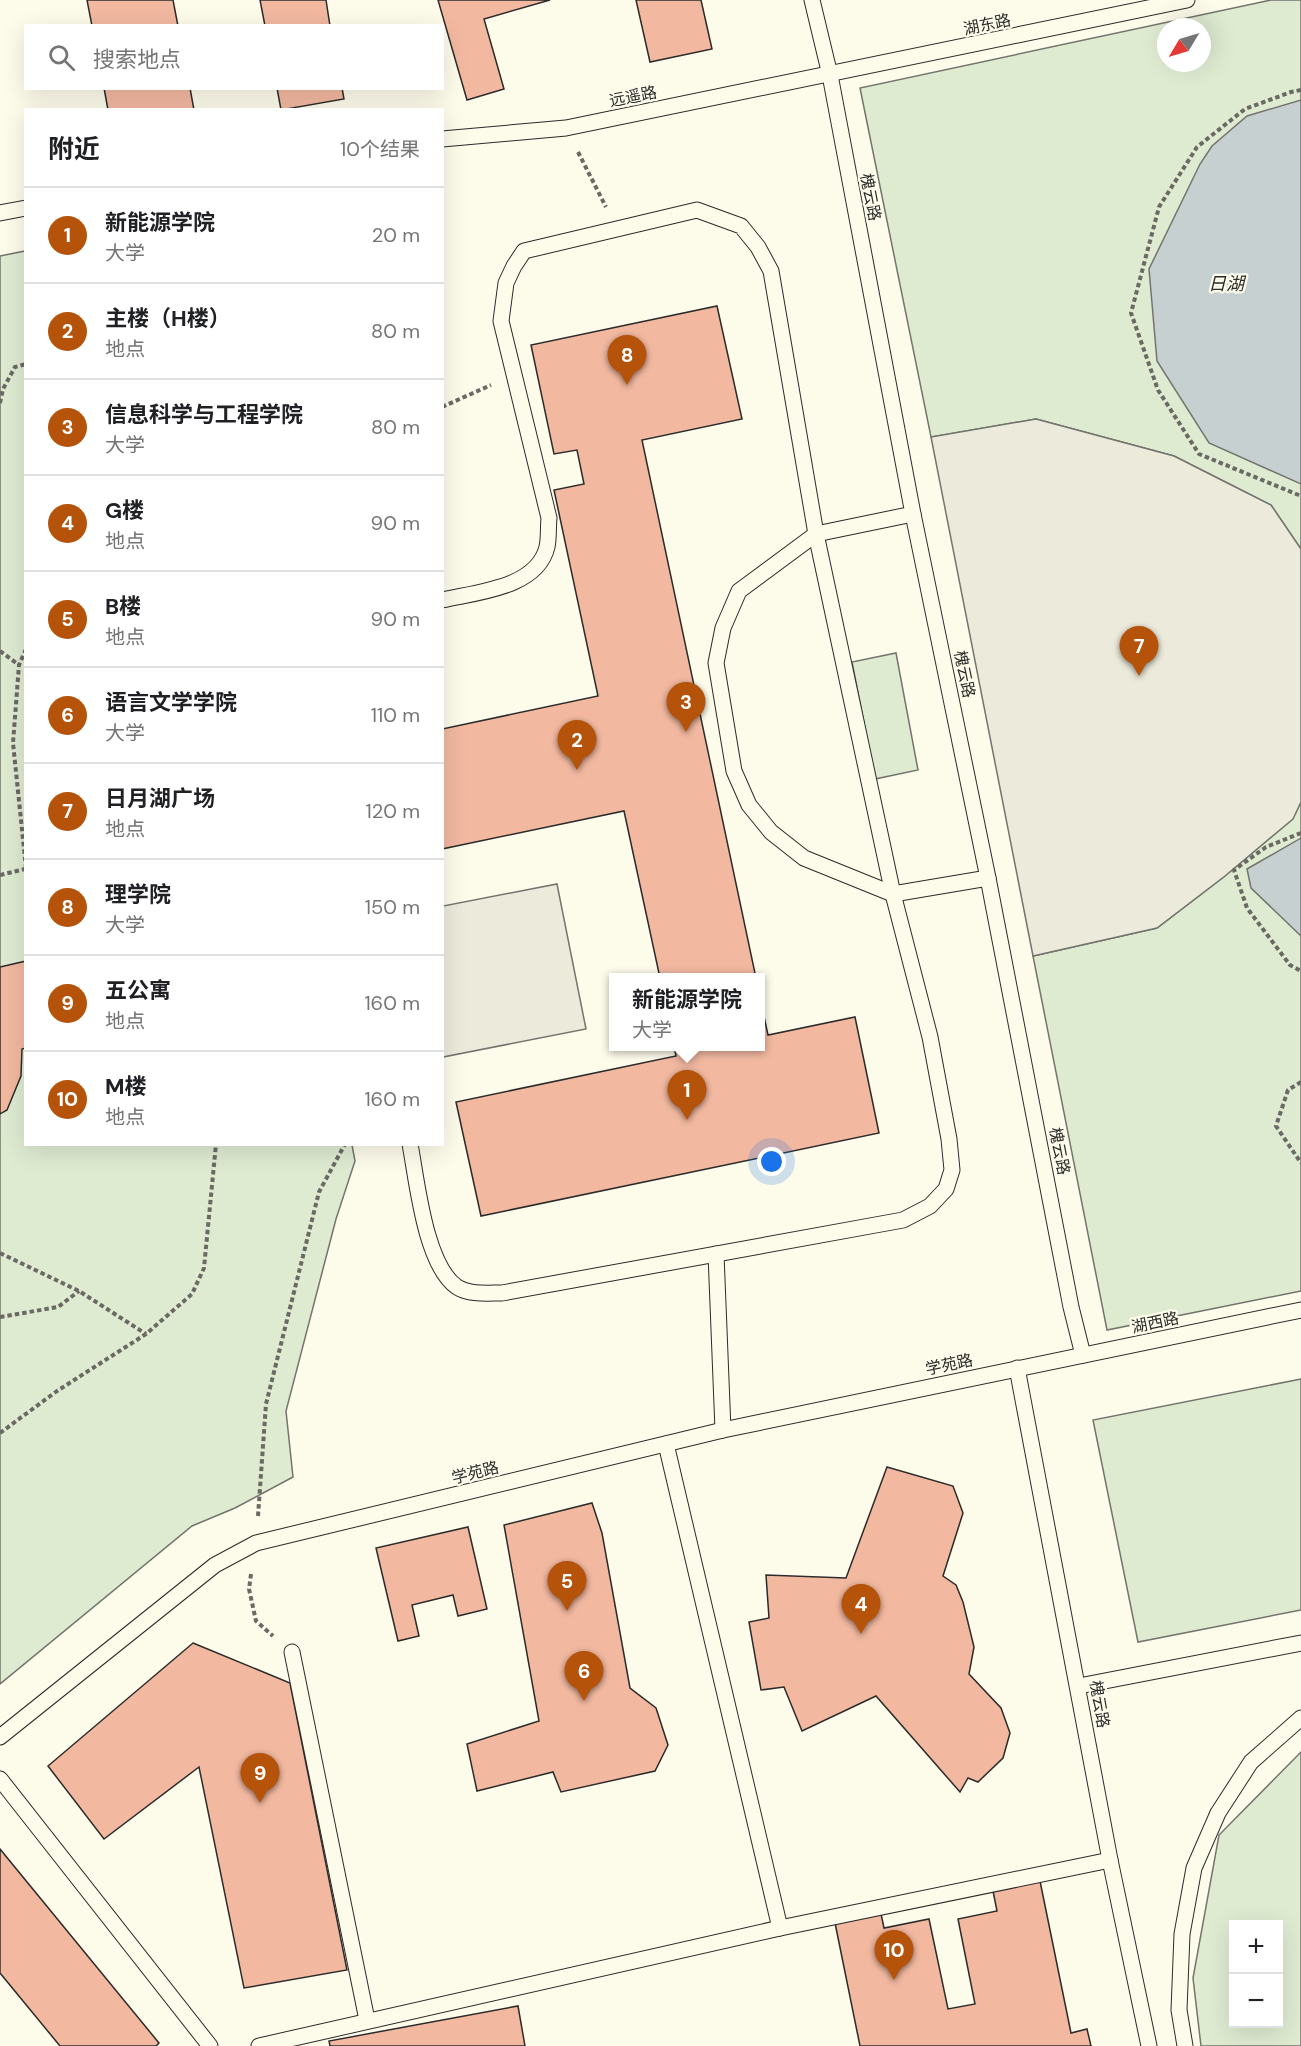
<!DOCTYPE html>
<html lang="zh">
<meta charset="utf-8">
<style>
:root{--surface:#fff;--page:#f2f2f2;--text:#202124;--muted:#757577;--line:#e0e0e0;--accent:#b45309}
body{margin:0;font-family:"DM Sans","Noto Sans SC",sans-serif;background:var(--page);color:var(--text)}
.controls{position:absolute;right:18px;bottom:18px;display:grid;overflow:hidden;border-radius:0px;box-shadow:0 6px 24px #0002}
.controls button{width:54px;height:54px;display:grid;place-items:center;padding:0;border:0;border-bottom:2px solid var(--line);background:var(--surface);color:var(--text);font:30px sans-serif}
.compass{position:absolute;left:1157px;top:18px;width:54px;height:54px;border-radius:50%;background:var(--surface);box-shadow:0 6px 24px #0002;rotate:232deg}
.you{position:absolute;left:772px;top:1162px;width:21px;height:21px;margin:-15px;border:4px solid #fff;border-radius:50%;background:#1a73e8;box-shadow:0 0 0 9px #1a73e833}
.badge{display:grid;place-items:center;width:39px;height:39px;border-radius:50%;background:var(--accent);color:#fff;font-size:20px;font-weight:700}
.pin{position:absolute;translate:-50% -50px;filter:drop-shadow(0 2px 3px #0008)}
.pin::after{content:'';position:absolute;top:32px;width:21px;height:18px;background:inherit;clip-path:polygon(0 0,100% 0,50% 100%)}
.popup{position:absolute;left:609px;top:973px;width:156px;height:78px;box-sizing:border-box;display:grid;place-content:center;border-radius:0px;background:var(--surface);filter:drop-shadow(0 2px 4px #0005);font-size:20px;white-space:nowrap;color:var(--muted)}
.popup b{font-size:22px;color:var(--text)}
.popup::after{content:'';position:absolute;left:50%;top:100%;margin-left:-12px;border:12px solid transparent;border-top-color:var(--surface)}
.list{margin:0;padding:0;list-style:none}
h2{display:flex;justify-content:space-between;align-items:center;height:78px;margin:0;padding:0 24px;font-size:26px}
h2 small{font-size:20px;font-weight:400;color:var(--muted)}
.list li{display:grid;grid-template-columns:39px 1fr auto;gap:18px;align-items:center;box-sizing:border-box;height:96px;padding:0 24px;border-top:2px solid var(--line)}
.list b{display:block;font-size:22px;white-space:nowrap}
.list p{margin:0;font-size:20px;white-space:nowrap;color:var(--muted)}
.list em{font-size:20px;font-style:normal;color:var(--muted)}
.icon{flex:none;width:33px;height:33px;fill:none;stroke:currentColor;stroke-width:2;stroke-linecap:round;stroke-linejoin:round}
.map{position:relative;flex:none;width:1301px;height:2046px;overflow:hidden}
.search{position:absolute;background:var(--surface);box-shadow:0 6px 24px #0002;left:24px;top:24px;width:420px;height:66px;display:flex;align-items:center;gap:15px;box-sizing:border-box;padding:0 21px;border-radius:0px;color:var(--muted);font-size:22px}
.panel{position:absolute;background:var(--surface);box-shadow:0 6px 24px #0002;left:24px;top:108px;width:420px;height:1038px;border-radius:0px}
.map>svg:first-child{display:block}
.green{fill:#deebd1;stroke:#74746e;stroke-width:1.5;fill-rule:evenodd}
.parking{fill:#eceadb;stroke:#74746e;stroke-width:1.5}
.water{fill:#c7d0d0;stroke:#74746e;stroke-width:1.5}
.building{fill:#f2b8a0;stroke:#2b2b2b;stroke-width:1.5}
.lines{fill:none;stroke-linecap:round;stroke-linejoin:round}
.service-casing{stroke:#2b2b2b;stroke-width:17}
.path{stroke:#6a6964;stroke-width:4;stroke-dasharray:4.5 3;stroke-linecap:butt}
.service{stroke:#fdfbea;stroke-width:15}
.labels{text-anchor:middle;stroke-width:4.5;stroke-linejoin:round;paint-order:stroke}
.street-label{font-size:16px;fill:#2b2b2b;stroke:#fdfbea}
.water-label{font-size:18px;font-style:italic;fill:#2b2b2b;stroke:#fdfbea}
</style>
<div class="map">
<svg width="1301" height="2046" viewBox="0 0 1301 2046">
<rect width="100%" height="100%" fill="#fdfbea"/>
<!-- green -->
<g class="green">
<path d="M1271 0H1301V549L1271 505 1174 456 1036 419 931 437 860 88ZM1166 27H1202V63H1166Z"/>
<polygon points="25,251 26,1144 352,1145 355,1161 336,1219 286,1411 293,1477 235,1508 192,1526 0,1684 0,256"/>
<polygon points="896,653 918,770 875,779 852,662"/>
<polygon points="1301,802 1301,1291 1107,1330 1033,956 1157,928 1225,876 1292,819"/>
<polygon points="1301,1379 1301,1610 1138,1642 1093,1420"/>
<path d="M1301 1752V2046H1201L1193 1978 1219 1835ZM1234 1924H1278V2024H1234Z"/>
</g>
<!-- parking -->
<g class="parking">
<polygon points="1036,419 1174,456 1271,505 1301,549 1301,802 1293,819 1225,876 1157,928 1033,956 931,437"/>
<polygon points="557,884 586,1029 443,1057 443,906"/>
</g>
<!-- water -->
<g class="water">
<polygon points="1301,100 1301,484 1209,443 1157,361 1149,269 1200,164 1212,146 1247,116"/>
<polygon points="1301,838 1301,936 1251,888 1247,869"/>
</g>
<!-- building -->
<g class="building">
<polygon points="87,0 173,0 178,26 92,26"/>
<polygon points="260,0 326,0 330,26 265,26"/>
<polygon points="438,0 550,0 484,19 504,89 467,100"/>
<polygon points="636,0 701,0 712,49 650,62"/>
<polygon points="104,88 190,88 194,110 108,110"/>
<polygon points="277,88 342,88 344,99 281,110"/>
<polygon points="717,306 742,419 642,440 756,978 660,978 624,811 442,849 442,729 598,696 554,490 584,484 577,450 554,454 531,345"/>
<polygon points="26,961 26,1048 22,1049 21,1076 7,1110 0,1114 0,967"/>
<polygon points="760,998 768,1035 855,1017 879,1133 481,1216 456,1102 676,1056 674,1046 760,1046"/>
<polygon points="887,1467 953,1486 963,1513 943,1576 956,1585 963,1602 974,1647 969,1674 1001,1708 1010,1733 1003,1758 978,1782 968,1778 960,1792 876,1696 802,1731 784,1687 761,1690 749,1622 769,1618 766,1575 846,1578"/>
<polygon points="592,1503 602,1533 630,1688 656,1708 668,1745 655,1771 561,1792 553,1772 477,1791 467,1744 539,1721 504,1525"/>
<polygon points="468,1527 487,1609 458,1616 453,1595 412,1605 419,1636 398,1641 376,1548"/>
<polygon points="193,1643 290,1683 347,1970 244,1988 199,1767 104,1839 48,1766"/>
<polygon points="0,1849 159,2043 156,2046 60,2046 0,1973"/>
<polygon points="1040,1881 1071,2033 1087,2029 1091,2046 860,2046 834,1918 880,1909 884,1928 929,1919 948,2009 975,2004 958,1919 997,1911 993,1891"/>
<polygon points="518,2006 525,2046 330,2046 329,2041"/>
</g>
<g class="lines">
<defs>
<g id="service">
<polyline points="812,0 830,75 913,514 988,878 1071,1307 1083,1355"/>
<polyline points="442,139 566,128 1187,0"/>
<polyline points="0,213 26,208"/>
<polyline points="913,514 816,534 739,591 723,628 716,663 734,771 749,805 771,832 804,858 893,894 988,878"/>
<path d="M410 1144C417 1181 425 1265 457 1287 470 1295 487 1293 502 1293L903 1220 930 1206 946 1189 952 1170 949 1139 930 1037 893 894 816 534 771 271 758 247 741 226 697 210 524 251 514 266 506 283 501 321 549 518C548 527 549 538 547 547 537 588 477 592 442 600"/>
<polyline points="716,1254 723,1430"/>
<polyline points="1017,1368 1110,1860 1149,2046"/>
<polyline points="666,1444 780,1928"/>
<polyline points="292,1652 367,2020"/>
<polyline points="1079,1686 1301,1643"/>
<polyline points="0,1737 215,1565 256,1543 723,1430 1301,1310"/>
<polyline points="0,1779 210,2046"/>
<polyline points="259,2046 780,1928 1110,1860"/>
<polyline points="1185,2046 1179,2010 1182,1934 1194,1868 1218,1813 1251,1762 1301,1718"/>
</g>
</defs>
<!-- service casing -->
<use href="#service" class="service-casing"/>
<!-- path -->
<g class="path">
<polyline points="1301,90 1291,92 1245,109 1197,147 1159,207 1131,313 1158,390 1199,454 1301,496"/>
<polyline points="578,152 606,207"/>
<polyline points="0,403 3,389 15,367 26,364"/>
<polyline points="442,407 491,385"/>
<polyline points="26,649 19,665 13,743 26,868"/>
<polyline points="0,651 19,665"/>
<polyline points="1301,833 1266,847 1234,870 1247,908 1290,965 1301,971"/>
<polyline points="0,875 25,869"/>
<polyline points="1301,1082 1288,1090 1276,1126 1301,1163"/>
<polyline points="0,1253 79,1291 146,1334"/>
<polyline points="0,1317 58,1307 79,1291"/>
<polyline points="0,1433 57,1391 146,1334 192,1294 204,1268 216,1144"/>
<polyline points="258,1516 266,1404 319,1192 345,1144"/>
<polyline points="251,1574 249,1589 256,1621 273,1636"/>
</g>
<!-- service -->
<use href="#service" class="service"/>
</g>
<g class="labels">
<!-- street labels -->
<g class="street-label">
<text transform="translate(987 24) rotate(-12)" y="6">湖东路</text>
<text transform="translate(633 96) rotate(-11)" y="6">远遥路</text>
<text transform="translate(871 197) rotate(79)" y="6">槐云路</text>
<text transform="translate(965 674) rotate(78)" y="6">槐云路</text>
<text transform="translate(1060 1151) rotate(79)" y="6">槐云路</text>
<text transform="translate(1155 1322) rotate(-12)" y="6">湖西路</text>
<text transform="translate(949 1364) rotate(-12)" y="6">学苑路</text>
<text transform="translate(475 1472) rotate(-14)" y="6">学苑路</text>
<text transform="translate(1100 1704) rotate(80)" y="6">槐云路</text>
</g>
<!-- water labels -->
<g class="water-label">
<text x="1226" y="290">日湖</text>
</g>
</g>
</svg>
<div class="controls">
<button>+</button>
<button>−</button>
</div>
<svg class="compass" viewBox="-18 -18 36 36"><path d="M0-13l5 13h-10z" fill="#e53935"/><path d="M0 13l5-13h-10z" fill="#757577"/></svg>
<div class="you"></div>
<div class="pin badge" style="left:687px;top:1120px">1</div>
<div class="popup"><b>新能源学院</b>大学</div>
<div class="pin badge" style="left:577px;top:770px">2</div>
<div class="pin badge" style="left:686px;top:732px">3</div>
<div class="pin badge" style="left:861px;top:1634px">4</div>
<div class="pin badge" style="left:567px;top:1611px">5</div>
<div class="pin badge" style="left:584px;top:1701px">6</div>
<div class="pin badge" style="left:1139px;top:676px">7</div>
<div class="pin badge" style="left:627px;top:385px">8</div>
<div class="pin badge" style="left:260px;top:1803px">9</div>
<div class="pin badge" style="left:894px;top:1980px">10</div>
<div class="search"><svg class="icon" aria-label="search" viewBox="0 0 24 24"><circle cx="10" cy="10" r="6"/><path d="M15 15l6 6"/></svg>搜索地点</div>
<section class="panel">
<h2>附近<small>10个结果</small></h2>
<ul class="list">
<li><span class="badge">1</span><div><b>新能源学院</b><p>大学</p></div><em>20 m</em></li>
<li><span class="badge">2</span><div><b>主楼（H楼）</b><p>地点</p></div><em>80 m</em></li>
<li><span class="badge">3</span><div><b>信息科学与工程学院</b><p>大学</p></div><em>80 m</em></li>
<li><span class="badge">4</span><div><b>G楼</b><p>地点</p></div><em>90 m</em></li>
<li><span class="badge">5</span><div><b>B楼</b><p>地点</p></div><em>90 m</em></li>
<li><span class="badge">6</span><div><b>语言文学学院</b><p>大学</p></div><em>110 m</em></li>
<li><span class="badge">7</span><div><b>日月湖广场</b><p>地点</p></div><em>120 m</em></li>
<li><span class="badge">8</span><div><b>理学院</b><p>大学</p></div><em>150 m</em></li>
<li><span class="badge">9</span><div><b>五公寓</b><p>地点</p></div><em>160 m</em></li>
<li><span class="badge">10</span><div><b>M楼</b><p>地点</p></div><em>160 m</em></li>
</ul>
</section>
</div>
